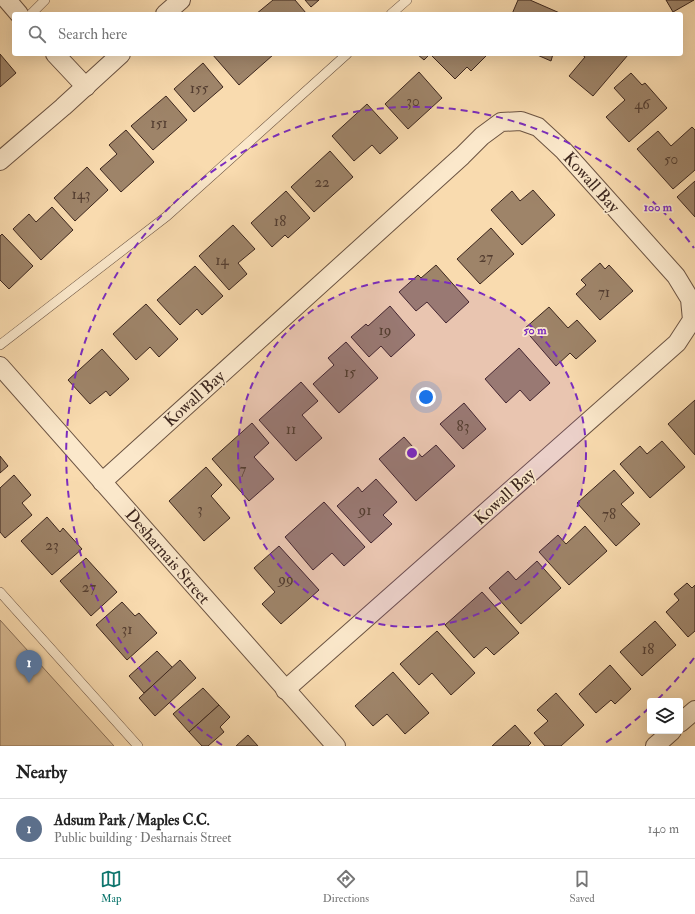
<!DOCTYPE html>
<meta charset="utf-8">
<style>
:root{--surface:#fff;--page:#f2f2f2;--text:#222;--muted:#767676;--line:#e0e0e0;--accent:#0f766e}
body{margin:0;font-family:"IM FELL Double Pica",serif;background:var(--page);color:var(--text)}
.controls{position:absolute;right:12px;bottom:12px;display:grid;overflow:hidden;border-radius:4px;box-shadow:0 4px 16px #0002}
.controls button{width:36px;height:36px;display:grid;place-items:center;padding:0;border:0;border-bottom:1px solid var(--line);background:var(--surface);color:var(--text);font:20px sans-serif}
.you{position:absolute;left:426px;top:397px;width:14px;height:14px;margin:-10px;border:3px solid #fff;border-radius:50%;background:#1a73e8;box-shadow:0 0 0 6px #1a73e833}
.badge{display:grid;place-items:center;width:26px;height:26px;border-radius:50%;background:var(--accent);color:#fff;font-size:13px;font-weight:700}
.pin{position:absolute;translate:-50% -33px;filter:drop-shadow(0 1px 2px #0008)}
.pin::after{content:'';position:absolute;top:21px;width:14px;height:12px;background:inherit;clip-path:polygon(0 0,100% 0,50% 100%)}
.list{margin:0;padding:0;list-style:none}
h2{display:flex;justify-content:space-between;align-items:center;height:52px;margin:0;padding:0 16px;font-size:17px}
h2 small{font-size:13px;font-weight:400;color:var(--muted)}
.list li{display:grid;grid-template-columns:26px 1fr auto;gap:12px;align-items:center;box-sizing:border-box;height:60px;padding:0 16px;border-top:1px solid var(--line)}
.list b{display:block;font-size:15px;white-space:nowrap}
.list p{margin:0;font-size:13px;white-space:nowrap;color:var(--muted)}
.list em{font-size:13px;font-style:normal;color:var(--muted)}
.icon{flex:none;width:22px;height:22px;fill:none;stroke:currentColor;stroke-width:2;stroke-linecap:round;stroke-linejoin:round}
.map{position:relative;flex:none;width:695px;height:746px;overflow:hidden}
.search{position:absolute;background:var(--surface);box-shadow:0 4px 16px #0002;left:12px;right:12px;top:12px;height:44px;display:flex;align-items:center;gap:10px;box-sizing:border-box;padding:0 14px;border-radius:4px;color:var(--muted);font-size:15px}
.sheet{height:112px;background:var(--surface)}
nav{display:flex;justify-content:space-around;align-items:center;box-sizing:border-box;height:56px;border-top:1px solid var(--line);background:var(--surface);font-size:11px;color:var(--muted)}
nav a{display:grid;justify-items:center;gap:2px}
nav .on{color:var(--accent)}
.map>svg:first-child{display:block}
.green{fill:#d9bc96;stroke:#8a715a}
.building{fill:#9e8469;stroke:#3c261e}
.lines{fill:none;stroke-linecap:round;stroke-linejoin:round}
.lane-casing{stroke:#6b5342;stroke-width:10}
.street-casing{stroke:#6b5342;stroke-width:20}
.lane{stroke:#fbe8cb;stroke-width:9}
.street{stroke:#fbe8cb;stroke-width:18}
.ring{fill:none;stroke:#7b2cbf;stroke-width:2;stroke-dasharray:7 5}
.labels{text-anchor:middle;stroke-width:3.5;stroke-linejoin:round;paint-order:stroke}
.number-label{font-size:15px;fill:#543e31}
.street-label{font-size:17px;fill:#3c261e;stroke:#fbe8cb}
.centre{fill:#7b2cbf;stroke:#fbe8cb;stroke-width:2}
.ring-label{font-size:12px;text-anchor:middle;font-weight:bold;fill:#7b2cbf;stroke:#fbe8cb;stroke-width:3.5;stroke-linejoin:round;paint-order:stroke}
</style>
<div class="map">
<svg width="695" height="746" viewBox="0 0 695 746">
<rect width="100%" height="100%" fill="#f9dbaf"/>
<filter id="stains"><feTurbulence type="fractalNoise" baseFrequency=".005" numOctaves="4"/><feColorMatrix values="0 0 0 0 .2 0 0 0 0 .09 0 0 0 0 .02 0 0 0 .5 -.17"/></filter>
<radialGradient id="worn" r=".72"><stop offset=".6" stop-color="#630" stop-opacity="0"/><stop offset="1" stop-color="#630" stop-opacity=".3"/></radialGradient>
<!-- green -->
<polygon class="green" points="0,620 114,746 0,746"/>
<!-- building -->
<g class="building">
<polygon points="273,0 295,0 306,13 305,14 256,14"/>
<polygon points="305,0 319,0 311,7"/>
<polygon points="518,0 530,0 562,14 512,14"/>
<polygon points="666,0 694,0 673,12"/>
<polygon points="0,54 16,73 0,87"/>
<polygon points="212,54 272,54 273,55 239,85"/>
<polygon points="417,54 488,54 471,71 467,67 455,79 430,54 424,60"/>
<polygon points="535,54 553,54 551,61"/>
<polygon points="581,54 627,54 628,55 593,96 569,76 585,57"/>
<polygon points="203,63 223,87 194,112 174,89"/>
<polygon points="419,72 442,98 408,129 385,104"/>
<polygon points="631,73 642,85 645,83 667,108 629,142 606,117 625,100 614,88"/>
<polygon points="166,96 187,120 153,150 131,126"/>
<polygon points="367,104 398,138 380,154 372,145 354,161 332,136"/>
<polygon points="692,127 695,130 695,170 673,189 637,149 658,131 671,146"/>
<polygon points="126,130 154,162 121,192 100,169 117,154 109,145"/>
<polygon points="330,151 353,177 314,212 291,187"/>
<polygon points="87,167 108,190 75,221 54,198"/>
<polygon points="695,181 695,217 677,197"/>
<polygon points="533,190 555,215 522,245 491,210 512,191 520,201"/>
<polygon points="286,191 310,218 288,238 285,235 272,247 251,223"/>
<polygon points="52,207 73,230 41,260 13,229 29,214 36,222"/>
<polygon points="233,225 255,249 238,263 247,274 229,290 199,256"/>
<polygon points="491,228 514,254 480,284 457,259"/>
<polygon points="2,234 33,266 9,289 0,280 0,236"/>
<polygon points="600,263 605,269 609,265 633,291 600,320 576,294 586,285 581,280"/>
<polygon points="436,265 469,302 446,323 427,302 416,311 399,292 418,275 421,278"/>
<polygon points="195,266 223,296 202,315 197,309 180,325 157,300"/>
<polygon points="146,304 178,339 159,357 150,347 136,360 113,334"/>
<polygon points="390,306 415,335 391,357 381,346 369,357 351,337 366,324 368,326"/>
<polygon points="549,307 568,328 577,320 596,341 576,359 570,353 556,366 524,329"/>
<polygon points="346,342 378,378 339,413 313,384 334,365 328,358"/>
<polygon points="519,348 550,383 530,401 520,390 506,403 485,379"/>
<polygon points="102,349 129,379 110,396 106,391 90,404 68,380"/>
<polygon points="301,382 318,401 302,415 322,438 296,461 259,420"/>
<polygon points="695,400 695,455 668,424"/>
<polygon points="464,403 486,429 463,449 440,424"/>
<polygon points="252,423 269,443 254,457 274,479 249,501 212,459"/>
<polygon points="404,437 422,457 436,445 455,466 416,501 379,459"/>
<polygon points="662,441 685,467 650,498 620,464 640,446 647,454"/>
<polygon points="0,456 8,466 0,473"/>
<polygon points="206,467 222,485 211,496 230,518 204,541 169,501"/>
<polygon points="614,470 634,493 621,504 640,524 616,546 577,503"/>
<polygon points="14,475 31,495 22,503 32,515 5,538 0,532 0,488"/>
<polygon points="376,479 397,502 383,515 392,524 371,543 337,506 358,487 362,492"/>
<polygon points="324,502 365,547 344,566 332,553 313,570 285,537"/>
<polygon points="47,517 60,532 63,528 82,549 52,575 21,541"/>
<polygon points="585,526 607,551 569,585 539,552 558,535 566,544"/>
<polygon points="279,546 319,590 281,624 262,604 275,592 254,568"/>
<polygon points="86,558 117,592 91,616 60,581"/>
<polygon points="537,561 561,588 521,624 489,588 508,571 516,580"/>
<polygon points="687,583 692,588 695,585 695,631 688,637 666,612 679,600 674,594"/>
<polygon points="482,592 519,633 494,655 486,647 474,658 445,625"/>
<polygon points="122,602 135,616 139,613 157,633 127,660 96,625"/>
<polygon points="655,621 676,645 642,676 620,652"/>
<polygon points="437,631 475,673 451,695 432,673 419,685 400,664"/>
<polygon points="157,651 173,668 144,693 129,676"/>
<polygon points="180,660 196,678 155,716 139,698"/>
<polygon points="610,665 631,689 615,704 611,700 596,713 579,694"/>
<polygon points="393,672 429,713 405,734 387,714 373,726 355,706"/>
<polygon points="203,688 219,705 189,732 173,714"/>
<polygon points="556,693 584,725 561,746 545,746 534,733 548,721 537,710"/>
<polygon points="219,705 230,717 220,727 224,732 208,746 202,746 189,732"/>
<polygon points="515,725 531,743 528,746 492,746"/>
<polygon points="248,735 258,746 236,746"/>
</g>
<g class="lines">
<defs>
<g id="lane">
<polyline points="31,14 45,0"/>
<polyline points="391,14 407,0"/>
<polyline points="0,345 167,216 347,54"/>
<polyline points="0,592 138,746"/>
</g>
<g id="street">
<polyline points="7,0 19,14"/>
<polyline points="165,14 181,0"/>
<polyline points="55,54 86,87"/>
<polyline points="0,161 63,107 121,54"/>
<polyline points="0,366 336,746"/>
<polyline points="102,482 462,156 482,136 501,122 521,121 538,127 564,151 676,276 690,299 692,320 677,343 285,690"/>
<polyline points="680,723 695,710"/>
<polyline points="655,746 672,731"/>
</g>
</defs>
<!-- lane casing -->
<use href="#lane" class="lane-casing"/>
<!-- street casing -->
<use href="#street" class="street-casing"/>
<!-- lane -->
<use href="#lane" class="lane"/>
<!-- street -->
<use href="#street" class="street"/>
</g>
<!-- distance rings -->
<circle cx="412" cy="453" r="174" fill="#7b2cbf" fill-opacity=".12"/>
<g class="ring">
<circle cx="412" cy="453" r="174"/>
<path d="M694 658A348 348 0 0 1 658 699M649 708A348 348 0 0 1 602 745M222 745A348 348 0 1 1 694 248"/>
</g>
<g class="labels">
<!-- number labels -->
<g class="number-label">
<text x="199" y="93">155</text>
<text x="413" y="106">30</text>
<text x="642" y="109">46</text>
<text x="159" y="128">151</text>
<text x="671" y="164">50</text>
<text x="322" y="187">22</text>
<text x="81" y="199">143</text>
<text x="280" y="226">18</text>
<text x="486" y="262">27</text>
<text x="222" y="265">14</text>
<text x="604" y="297">71</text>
<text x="385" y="335">19</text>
<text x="350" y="377">15</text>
<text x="463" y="431">83</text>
<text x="291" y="434">11</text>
<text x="243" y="474">7</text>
<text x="200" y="514">3</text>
<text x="365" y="515">91</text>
<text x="609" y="519">78</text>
<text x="52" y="550">23</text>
<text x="286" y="584">99</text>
<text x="89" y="592">27</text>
<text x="127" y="634">31</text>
<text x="648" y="654">18</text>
</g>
<!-- street labels -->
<g class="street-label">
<text transform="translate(592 182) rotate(48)" y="6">Kowall Bay</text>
<text transform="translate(194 398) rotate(-42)" y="6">Kowall Bay</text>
<text transform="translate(504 496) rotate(-42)" y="6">Kowall Bay</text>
<text transform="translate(168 556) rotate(49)" y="6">Desharnais Street</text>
</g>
</g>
<circle cx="412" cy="453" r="6" class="centre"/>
<g class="ring-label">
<text x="658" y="211">100 m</text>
<text x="535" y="334">50 m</text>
</g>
<rect width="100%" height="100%" filter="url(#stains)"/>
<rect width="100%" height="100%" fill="url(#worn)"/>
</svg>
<div class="controls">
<button><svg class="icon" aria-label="layers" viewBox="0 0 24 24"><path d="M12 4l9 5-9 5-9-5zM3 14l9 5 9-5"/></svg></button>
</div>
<div class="you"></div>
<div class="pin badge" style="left:29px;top:683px;background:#5c6f8a">1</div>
<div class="search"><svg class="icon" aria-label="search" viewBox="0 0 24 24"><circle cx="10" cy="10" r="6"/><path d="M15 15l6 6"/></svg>Search here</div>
</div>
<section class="sheet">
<h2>Nearby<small></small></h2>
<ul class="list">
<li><span class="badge" style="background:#5c6f8a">1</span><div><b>Adsum Park / Maples C.C.</b><p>Public building · Desharnais Street</p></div><em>140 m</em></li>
</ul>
</section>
<nav>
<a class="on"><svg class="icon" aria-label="map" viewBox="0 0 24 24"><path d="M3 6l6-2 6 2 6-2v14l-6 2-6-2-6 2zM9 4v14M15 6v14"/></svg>Map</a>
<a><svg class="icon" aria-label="directions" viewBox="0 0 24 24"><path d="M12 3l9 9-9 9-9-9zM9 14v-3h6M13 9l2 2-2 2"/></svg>Directions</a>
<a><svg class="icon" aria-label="saved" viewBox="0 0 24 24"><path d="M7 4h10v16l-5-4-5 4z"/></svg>Saved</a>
</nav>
